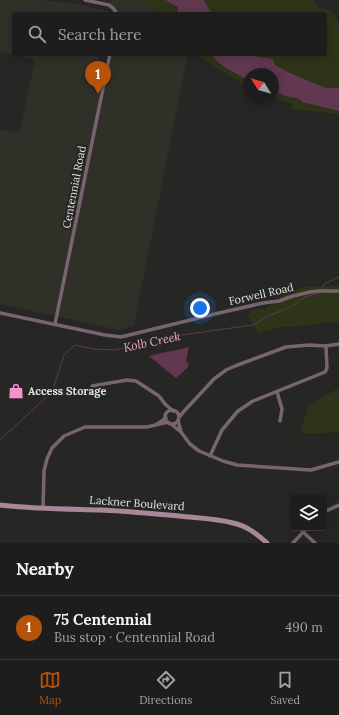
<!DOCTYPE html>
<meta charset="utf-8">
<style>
:root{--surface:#1c1d1c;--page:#252625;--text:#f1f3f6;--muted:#a0a2a3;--line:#3a3b3b;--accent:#b45309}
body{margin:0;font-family:Lora,serif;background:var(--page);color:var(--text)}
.controls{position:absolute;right:12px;bottom:12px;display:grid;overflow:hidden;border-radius:4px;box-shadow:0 2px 10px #0003}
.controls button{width:36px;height:36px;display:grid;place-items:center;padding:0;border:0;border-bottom:1px solid var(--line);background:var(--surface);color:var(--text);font:20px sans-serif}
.compass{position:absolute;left:243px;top:68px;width:36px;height:36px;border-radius:50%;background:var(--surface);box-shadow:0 2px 10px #0003;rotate:307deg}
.you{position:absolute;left:200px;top:308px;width:14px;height:14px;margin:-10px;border:3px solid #fff;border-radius:50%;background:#1a73e8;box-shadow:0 0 0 6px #1a73e833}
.badge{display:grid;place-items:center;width:26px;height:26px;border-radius:50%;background:var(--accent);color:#fff;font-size:13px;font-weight:700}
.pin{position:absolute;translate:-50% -33px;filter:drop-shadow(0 1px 2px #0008)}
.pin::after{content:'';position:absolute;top:21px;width:14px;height:12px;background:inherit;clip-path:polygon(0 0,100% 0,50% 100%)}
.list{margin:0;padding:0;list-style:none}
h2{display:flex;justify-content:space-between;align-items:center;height:52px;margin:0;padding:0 16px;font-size:17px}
h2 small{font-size:13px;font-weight:400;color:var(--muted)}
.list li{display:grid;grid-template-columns:26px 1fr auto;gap:12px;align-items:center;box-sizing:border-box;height:64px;padding:0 16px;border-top:1px solid var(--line)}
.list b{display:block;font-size:15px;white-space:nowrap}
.list p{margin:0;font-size:13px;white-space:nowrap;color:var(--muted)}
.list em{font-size:13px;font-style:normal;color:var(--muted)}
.icon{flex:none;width:22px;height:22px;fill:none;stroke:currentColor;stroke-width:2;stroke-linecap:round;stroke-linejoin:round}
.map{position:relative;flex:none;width:339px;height:543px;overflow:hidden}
.search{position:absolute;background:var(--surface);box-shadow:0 2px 10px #0003;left:12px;right:12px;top:12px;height:44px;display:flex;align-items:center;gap:10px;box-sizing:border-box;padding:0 14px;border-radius:4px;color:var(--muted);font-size:15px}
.sheet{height:116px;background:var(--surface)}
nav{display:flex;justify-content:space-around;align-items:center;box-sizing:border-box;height:56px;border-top:1px solid var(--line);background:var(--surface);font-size:11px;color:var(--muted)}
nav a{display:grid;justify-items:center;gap:2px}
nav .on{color:var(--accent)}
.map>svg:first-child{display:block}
.built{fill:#2f3129}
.green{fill:#2e3418}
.water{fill:#613850}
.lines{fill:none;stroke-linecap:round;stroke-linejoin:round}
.stream{stroke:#613850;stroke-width:1}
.street{stroke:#78646f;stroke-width:3.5}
.secondary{stroke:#a78798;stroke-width:5}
.labels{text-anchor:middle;stroke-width:4;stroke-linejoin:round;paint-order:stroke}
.street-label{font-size:11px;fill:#e1e2e0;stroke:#262725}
.poi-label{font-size:11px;font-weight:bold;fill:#e1e2e0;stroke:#262725;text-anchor:start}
.water-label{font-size:12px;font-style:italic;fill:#eca5ce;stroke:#262725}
</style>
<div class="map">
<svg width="339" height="543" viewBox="0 0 339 543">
<rect width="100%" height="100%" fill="#262725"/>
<!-- built -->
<g class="built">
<polygon points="0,0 39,0 77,4 107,11 106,14 14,14 14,54 99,54 97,68 109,69 112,54 184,54 187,58 134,325 120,330 0,304 0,129 20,133 35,59 0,52"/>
<polygon points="101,0 145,0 155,14 118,14 114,6 108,1"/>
</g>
<!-- green -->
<g class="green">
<polygon points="145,0 165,0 178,7 177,12 178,14 155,14"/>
<polygon points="204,0 314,0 319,7 331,10 339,24 339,88 326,88 306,80 288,72 275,65 273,59 254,56 251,54 325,54 325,14 212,14"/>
<polygon points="195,54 210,54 214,57 216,61 228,70 239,75 243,79 249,80 249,88"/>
<polygon points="273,90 285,96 300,99 339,111 339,114 291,109 293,104 273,98"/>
<path d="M339 284V323L330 322 291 327H278L259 333C255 327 252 321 247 315L252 310 264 309 269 306 282 296 292 290 301 287 334 286Z"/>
<polygon points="339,388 339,432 310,434 300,433 309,405"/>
</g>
<!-- water -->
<g class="water">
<polygon points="165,0 204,0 212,14 178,14 177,12 178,7"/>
<path d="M210 54H251L254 56 273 59 275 65 288 72 306 80 326 88H339V111L302 102 300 99 285 96 273 90V74H249V80C244 79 241 76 237 74 230 70 223 67 217 61 215 59 213 56 210 54Z"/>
<path d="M189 347 186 361 189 364 188 367 176 378 149 356C163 352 176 351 189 347Z"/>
</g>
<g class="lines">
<!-- stream -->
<g class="stream">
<polyline points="321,290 324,284 339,277"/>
<polyline points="0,440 52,392 64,355 75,345 94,349 116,350 155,338 165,338 174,336 253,325 268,316 291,307 305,297 319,293"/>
</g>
<!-- street -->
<g class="street">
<polyline points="85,0 109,5 113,8 117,14"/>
<polyline points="0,313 105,335 121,337 219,313 263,303 279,301 293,296 310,292 318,291 339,291"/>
<polyline points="55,324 110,54"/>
<polyline points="92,386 127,380 136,381 159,396 165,404 173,411"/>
<polyline points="277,392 282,409 280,421"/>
<circle cx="172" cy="417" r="7"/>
<polyline points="179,417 187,408 214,379 226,370 235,366 286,347 309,345 326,346 339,344"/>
<polyline points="178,420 181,432"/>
<polyline points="171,424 181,432 190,444 199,451 223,461 237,465 311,470 339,462"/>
<polyline points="156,425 166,418"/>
<polyline points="210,456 222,430 238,411 253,401 325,372 327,368 326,346"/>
<polyline points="43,508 44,471 47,459 52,448 64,436 85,427 147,427 168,422"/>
<polyline points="324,512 339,505"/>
<polyline points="303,532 315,543"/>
<polyline points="293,543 307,528"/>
</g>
<!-- secondary -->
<path class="secondary" d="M0 505C33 509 67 509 100 510 127 511 153 514 179 516 197 518 216 518 233 523 247 526 257 534 267 543"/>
</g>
<!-- icons -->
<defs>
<symbol id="shop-bare" viewBox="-9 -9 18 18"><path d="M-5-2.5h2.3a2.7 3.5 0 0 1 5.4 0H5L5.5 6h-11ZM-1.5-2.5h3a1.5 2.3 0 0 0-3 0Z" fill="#f790ce" stroke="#262725" stroke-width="2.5" paint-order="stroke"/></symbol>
</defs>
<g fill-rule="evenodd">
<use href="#shop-bare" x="5" y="380" width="22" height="22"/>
</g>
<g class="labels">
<!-- street labels -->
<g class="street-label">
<text transform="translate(74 187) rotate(-79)" y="4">Centennial Road</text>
<text transform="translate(261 294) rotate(-13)" y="4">Forwell Road</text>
<text transform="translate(137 503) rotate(4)" y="4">Lackner Boulevard</text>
</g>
<!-- poi labels -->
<g class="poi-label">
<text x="28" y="395">Access Storage</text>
</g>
<!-- water labels -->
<g class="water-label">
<text transform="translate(152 342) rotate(-12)" y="4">Kolb Creek</text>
</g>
</g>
</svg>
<div class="controls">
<button><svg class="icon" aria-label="layers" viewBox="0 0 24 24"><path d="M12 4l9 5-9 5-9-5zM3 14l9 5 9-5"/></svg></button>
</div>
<svg class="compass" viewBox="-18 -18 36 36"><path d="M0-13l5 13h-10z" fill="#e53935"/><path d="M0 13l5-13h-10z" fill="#a0a2a3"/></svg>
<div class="you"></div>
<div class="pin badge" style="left:98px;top:94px">1</div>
<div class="search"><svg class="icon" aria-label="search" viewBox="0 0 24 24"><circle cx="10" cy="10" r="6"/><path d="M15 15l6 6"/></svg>Search here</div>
</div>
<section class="sheet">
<h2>Nearby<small></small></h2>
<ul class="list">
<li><span class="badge">1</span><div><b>75 Centennial</b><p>Bus stop · Centennial Road</p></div><em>490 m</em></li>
</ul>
</section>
<nav>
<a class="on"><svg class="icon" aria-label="map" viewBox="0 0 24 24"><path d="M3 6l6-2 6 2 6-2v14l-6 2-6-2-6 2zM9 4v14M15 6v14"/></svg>Map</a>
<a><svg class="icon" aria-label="directions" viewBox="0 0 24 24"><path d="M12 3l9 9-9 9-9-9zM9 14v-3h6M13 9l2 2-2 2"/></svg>Directions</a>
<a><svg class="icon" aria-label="saved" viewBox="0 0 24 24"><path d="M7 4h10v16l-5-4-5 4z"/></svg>Saved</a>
</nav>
